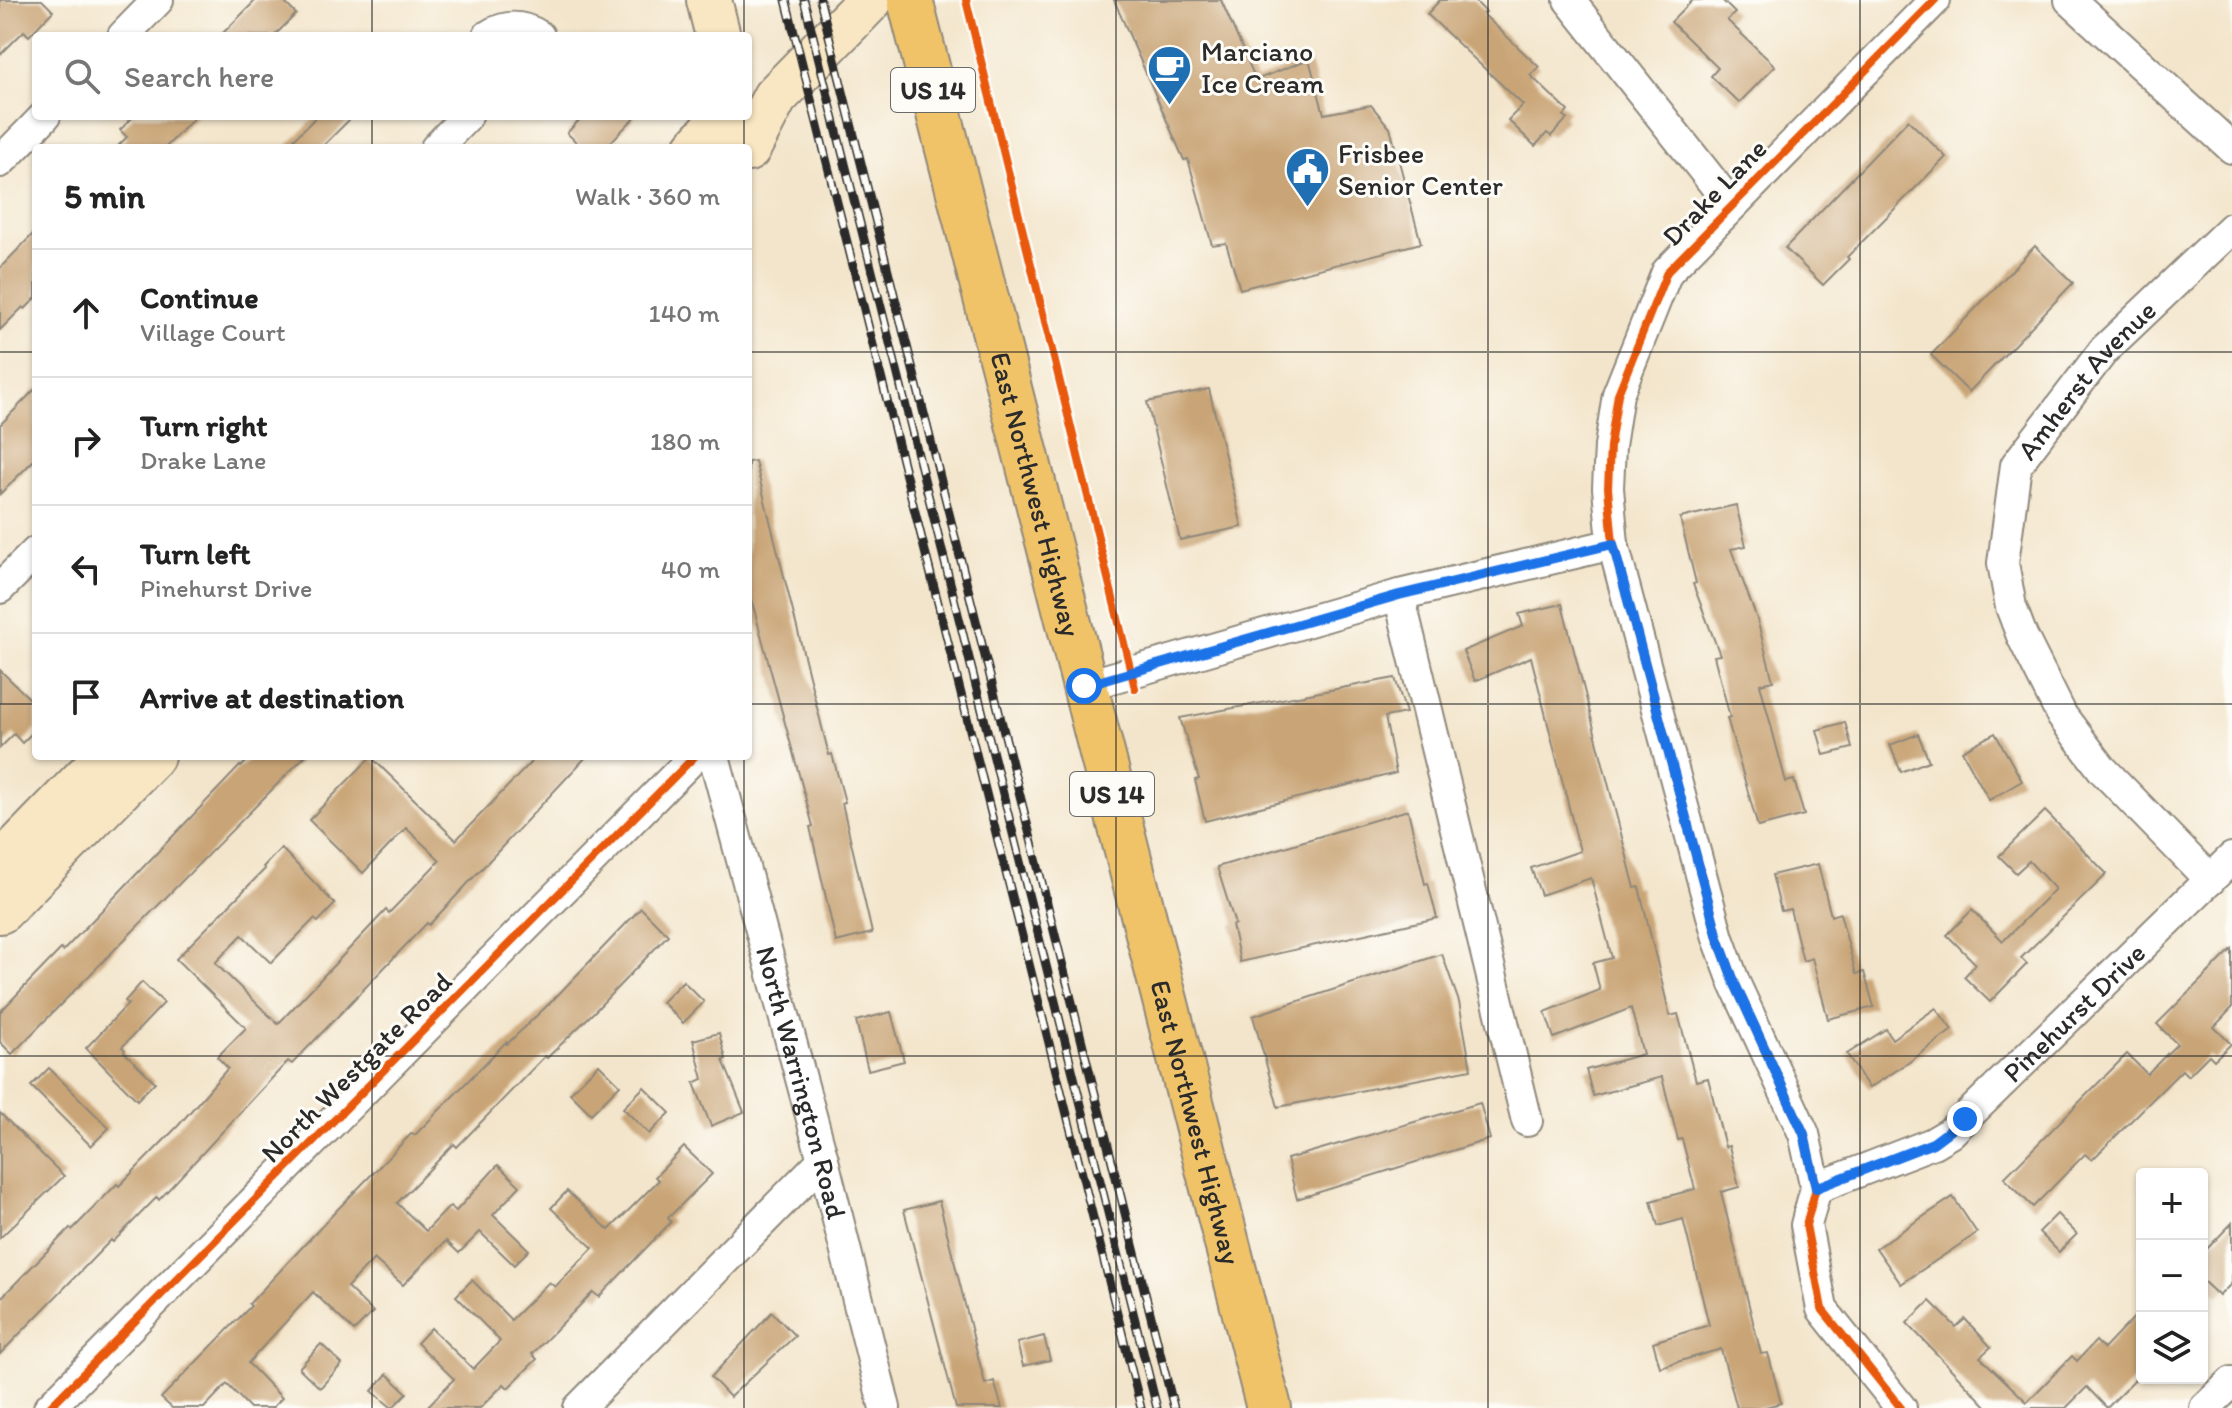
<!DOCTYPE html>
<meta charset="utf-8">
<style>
:root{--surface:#fff;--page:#f6f6f6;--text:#222;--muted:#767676;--line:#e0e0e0}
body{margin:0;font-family:Itim,sans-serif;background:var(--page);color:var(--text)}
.controls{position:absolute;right:24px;bottom:24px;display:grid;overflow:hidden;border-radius:8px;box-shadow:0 2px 6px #0004}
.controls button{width:72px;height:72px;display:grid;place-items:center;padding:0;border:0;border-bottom:2px solid var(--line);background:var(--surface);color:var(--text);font:40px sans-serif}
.stop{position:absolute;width:24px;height:24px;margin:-18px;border:6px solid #1a73e8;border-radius:50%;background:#fff}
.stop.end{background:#1a73e8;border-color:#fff;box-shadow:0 2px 8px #0008}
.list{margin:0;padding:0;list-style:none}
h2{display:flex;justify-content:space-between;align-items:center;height:104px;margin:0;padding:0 32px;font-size:34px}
h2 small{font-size:26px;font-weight:400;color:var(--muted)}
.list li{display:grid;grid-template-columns:52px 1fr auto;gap:24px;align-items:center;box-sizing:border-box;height:128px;padding:0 32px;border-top:2px solid var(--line)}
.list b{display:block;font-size:30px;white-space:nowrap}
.list p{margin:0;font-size:26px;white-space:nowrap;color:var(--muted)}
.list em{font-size:26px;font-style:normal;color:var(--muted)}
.icon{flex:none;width:44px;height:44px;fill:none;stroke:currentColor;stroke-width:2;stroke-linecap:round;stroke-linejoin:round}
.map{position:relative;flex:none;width:2232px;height:1408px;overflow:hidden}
.search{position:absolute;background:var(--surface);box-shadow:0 2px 6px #0004;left:32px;top:32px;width:720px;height:88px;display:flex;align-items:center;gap:20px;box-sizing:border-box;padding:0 28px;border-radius:8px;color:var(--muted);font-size:30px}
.panel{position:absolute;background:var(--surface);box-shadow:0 2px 6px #0004;left:32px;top:144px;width:720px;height:616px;border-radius:8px}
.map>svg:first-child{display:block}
.building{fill:#c9a476}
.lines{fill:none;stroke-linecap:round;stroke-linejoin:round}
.street-casing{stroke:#8f887b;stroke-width:34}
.secondary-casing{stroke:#8f887b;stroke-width:48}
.primary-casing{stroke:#8f887b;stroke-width:48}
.street{stroke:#fff;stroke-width:30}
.secondary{stroke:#f9e7c3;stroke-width:44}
.primary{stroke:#f1c369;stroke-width:44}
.rail-casing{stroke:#2b2b2b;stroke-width:9}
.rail{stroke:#fdfcf7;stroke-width:6;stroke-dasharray:18;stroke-linecap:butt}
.cycleway-casing{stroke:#fdfcf7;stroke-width:13}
.cycleway{stroke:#e8590c;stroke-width:8}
.route{stroke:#1a73e8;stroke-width:10}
.grid{fill:none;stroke:#2b2b2b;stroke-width:2;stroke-opacity:0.55}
.labels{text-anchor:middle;stroke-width:6;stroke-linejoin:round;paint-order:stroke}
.shield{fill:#fdfcf7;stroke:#6a6a68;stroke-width:2}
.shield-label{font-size:26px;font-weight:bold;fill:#2b2b2b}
.poi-label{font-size:28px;fill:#2b2b2b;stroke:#fdfcf7;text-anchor:start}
.street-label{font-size:28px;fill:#2b2b2b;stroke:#fdfcf7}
</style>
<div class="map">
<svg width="2232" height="1408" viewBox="0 0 2232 1408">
<rect width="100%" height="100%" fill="#fdfcf7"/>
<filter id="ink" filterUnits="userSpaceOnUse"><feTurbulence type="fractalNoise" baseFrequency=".0125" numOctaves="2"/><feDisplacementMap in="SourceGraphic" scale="16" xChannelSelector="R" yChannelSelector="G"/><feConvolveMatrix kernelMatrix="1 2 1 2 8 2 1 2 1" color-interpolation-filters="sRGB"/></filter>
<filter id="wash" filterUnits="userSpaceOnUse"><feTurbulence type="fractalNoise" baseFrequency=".006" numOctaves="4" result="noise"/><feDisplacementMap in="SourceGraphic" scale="32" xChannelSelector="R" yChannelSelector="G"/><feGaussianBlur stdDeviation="1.8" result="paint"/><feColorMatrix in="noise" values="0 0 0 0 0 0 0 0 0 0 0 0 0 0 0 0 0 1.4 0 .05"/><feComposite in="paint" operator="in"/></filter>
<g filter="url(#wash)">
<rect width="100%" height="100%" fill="#f3e5cb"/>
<g id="blocks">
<!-- building -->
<g class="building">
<polygon points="0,0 42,0 53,11 29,36 24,31 0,55"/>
<polygon points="256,0 282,0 296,14 274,36 220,36"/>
<polygon points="1114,0 1221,0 1256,80 1309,59 1324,114 1371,105 1390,128 1421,243 1240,289 1226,243 1212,245 1188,159 1184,160"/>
<polygon points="1440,0 1474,0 1486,12 1483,14 1539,67 1530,75 1568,111 1564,116 1567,119 1551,136 1547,133 1535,146 1508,120 1523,105 1427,14"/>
<polygon points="1693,0 1722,0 1735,13 1727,20 1775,66 1739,103 1711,76 1718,68 1671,22"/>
<polygon points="134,116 196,116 165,148 116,148 127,137 120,130"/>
<polygon points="317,116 353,116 321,148 285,148"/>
<polygon points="583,116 636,116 605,148 582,148 567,133"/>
<polygon points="1908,120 1946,157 1847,257 1849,259 1823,285 1785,248"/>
<polygon points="36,231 36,298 25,309 23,307 0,330 0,268"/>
<polygon points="2035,246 2073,283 1969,392 1931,355"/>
<polygon points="36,388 36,458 0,494 0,425"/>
<polygon points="1209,389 1242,527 1180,540 1147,402"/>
<polygon points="755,461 829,755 832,754 845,802 842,803 872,933 836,942 810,827 813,826 748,587 748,462"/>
<polygon points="1736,505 1746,546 1731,549 1757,619 1773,681 1760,684 1786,782 1794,780 1804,815 1758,827 1727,718 1730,717 1714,656 1720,655 1693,584 1696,583 1680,518"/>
<polygon points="1562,604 1635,888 1639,887 1670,1016 1678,1014 1696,1081 1708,1078 1725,1147 1729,1146 1739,1187 1721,1192 1761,1354 1768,1353 1781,1403 1762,1408 1737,1408 1721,1349 1660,1367 1653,1342 1709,1325 1683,1219 1658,1226 1651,1201 1695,1189 1682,1139 1678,1140 1662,1077 1593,1096 1586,1070 1643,1054 1631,1008 1554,1038 1545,1012 1600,990 1593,963 1612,958 1591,878 1541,895 1531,868 1580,851 1531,657 1475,681 1463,651 1523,626 1519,614"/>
<polygon points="0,670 36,705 36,729 22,743 14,734 0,748"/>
<polygon points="1395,678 1406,713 1385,717 1396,773 1205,821 1195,780 1199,779 1180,718"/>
<polygon points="1845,722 1852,748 1824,755 1817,730"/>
<polygon points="1995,733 2022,781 1989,800 1962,751"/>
<polygon points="1918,734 1929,761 1901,772 1890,745"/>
<polygon points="252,756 305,756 12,1054 0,1042 0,1012 61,949 63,951 240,766 241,767"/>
<polygon points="537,756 587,756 429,925 427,923 292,1064 288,1061 159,1200 157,1197 113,1242 111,1240 0,1354 0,1299 70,1228 72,1230 117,1184 119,1186 178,1126 228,1068 217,1057 246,1028 176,959 265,869 263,867 281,848 335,904 318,922 314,919 271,963 242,935 215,963 278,1024 386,910 389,913 440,860 406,828 363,873 309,820 371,757 456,840"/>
<polygon points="1408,810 1425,884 1428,883 1437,918 1240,962 1232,925 1235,924 1217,867"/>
<polygon points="2045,811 2107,874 2021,958 2027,964 1990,1002 1964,977 1976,964 1947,935 1972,910 2003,941 2055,889 2029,861 2016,873 1999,856"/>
<polygon points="1818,864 1831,916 1840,913 1856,974 1864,972 1874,1007 1828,1019 1812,958 1803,961 1790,909 1781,911 1772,875"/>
<polygon points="641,908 668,935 594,1012 547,1058 545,1056 457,1147 454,1144 397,1203 426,1231 450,1206 456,1211 498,1165 520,1186 493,1215 529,1250 514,1265 480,1232 459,1253 446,1241 403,1285 374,1259 347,1287 373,1312 354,1331 313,1292 248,1363 282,1398 272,1408 250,1408 227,1384 204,1408 172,1408 161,1398 251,1306 249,1304 337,1210 412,1133 415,1135 506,1042 507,1044 552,1001"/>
<polygon points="2232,949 2232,1008 2214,1027 2231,1044 2214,1060 2209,1055 2188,1076 2182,1070 2092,1160 2085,1154 2033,1207 2004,1178 2127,1054 2147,1074 2177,1044 2157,1024"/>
<polygon points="1442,954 1459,1002 1471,1069 1278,1107 1253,1016"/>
<polygon points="683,981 704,1002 683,1023 662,1002"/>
<polygon points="142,982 164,1003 122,1047 125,1050 124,1052 155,1082 137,1100 86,1048 128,1004 125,1001"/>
<polygon points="1936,1008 1952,1030 1908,1063 1869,1088 1847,1054 1886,1029 1892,1039"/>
<polygon points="891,1012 904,1061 868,1070 856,1021"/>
<polygon points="719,1033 726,1059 723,1060 744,1112 711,1126 694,1083 703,1079 693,1040"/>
<polygon points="599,1064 620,1085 591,1114 570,1093"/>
<polygon points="49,1068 109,1128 91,1146 31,1086"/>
<polygon points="644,1087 670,1113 649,1134 623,1108"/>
<polygon points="1480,1103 1490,1139 1297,1199 1287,1159"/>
<polygon points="0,1113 64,1176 0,1238"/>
<polygon points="684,1147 712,1174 668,1218 671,1222 599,1297 593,1292 532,1354 537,1359 508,1388 504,1384 480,1408 426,1408 454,1379 417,1343 431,1328 473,1369 500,1341 456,1296 472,1280 511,1320 549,1282 555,1287 593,1248 551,1208 567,1191 609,1230 659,1180 655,1177"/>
<polygon points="1953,1197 1977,1233 1901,1284 1876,1248"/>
<polygon points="939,1201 985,1384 994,1381 1002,1408 956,1408 904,1210"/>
<polygon points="2057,1214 2077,1234 2059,1252 2039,1232"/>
<polygon points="2232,1223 2232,1283 2219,1296 2202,1280 2202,1254"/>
<polygon points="1930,1301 1956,1327 1965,1319 1991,1347 1980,1357 2027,1402 2072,1356 2077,1361 2096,1341 2104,1349 2142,1309 2142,1372 2107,1408 2087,1387 2066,1408 1988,1408 1907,1323"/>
<polygon points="772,1312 795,1336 730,1397 711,1377"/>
<polygon points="1044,1336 1050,1360 1023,1366 1017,1343"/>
<polygon points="321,1344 342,1364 320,1388 299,1368"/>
<polygon points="387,1374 407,1393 392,1408 372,1391"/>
</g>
</g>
</g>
<g filter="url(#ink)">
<use href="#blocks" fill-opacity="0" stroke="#8f887b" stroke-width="2"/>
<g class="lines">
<defs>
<g id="street">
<polyline points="1569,0 1731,205"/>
<polyline points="2070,0 2232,148"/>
<polyline points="123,36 158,0"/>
<path d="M488 36C505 25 522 25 539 36"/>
<polyline points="436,148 467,116"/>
<polyline points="0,162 45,116"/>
<polyline points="0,588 36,552"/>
<polyline points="1399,595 1527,1121"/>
<polyline points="1084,686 1399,595 1613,544"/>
<path id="s1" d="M714 756 823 1160 885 1408"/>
<path id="s2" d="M2210 880 2103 770 2062 716 2022 636 2011 607 2003 563 2016 465 2104 350 2232 228"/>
<path id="s3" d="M1816 1188 1933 1143 1950 1133 2232 858"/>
<polyline points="49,1408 695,756"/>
<polyline points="579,1408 823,1160"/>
<polyline points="1901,1408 1822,1309 1806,1225 1816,1188 1804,1134 1735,984 1718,938 1613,544 1608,488 1610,446 1618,394 1667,272 1935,0"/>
<polyline points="2205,1408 2232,1382"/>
</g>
<g id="secondary">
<polyline points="709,0 718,36"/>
<polyline points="696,148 718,124 735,116"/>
<polyline points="748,149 775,97 870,0"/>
<polyline points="0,866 107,756"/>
<polyline points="0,911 152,756"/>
</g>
<g id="primary">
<path id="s4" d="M910 0 1269 1408"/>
</g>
</defs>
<!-- street casing -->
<use href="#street" class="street-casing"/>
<!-- secondary casing -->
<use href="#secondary" class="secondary-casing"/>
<!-- primary casing -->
<use href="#primary" class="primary-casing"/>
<!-- street -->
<use href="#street" class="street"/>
<!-- secondary -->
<use href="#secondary" class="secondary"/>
<!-- primary -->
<use href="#primary" class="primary"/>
<defs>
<g id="rail">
<polyline points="786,0 1141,1408"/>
<polyline points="804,0 1157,1408"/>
<polyline points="820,0 1174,1408"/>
</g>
</defs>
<!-- rail casing -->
<use href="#rail" class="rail-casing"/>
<!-- rail -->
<use href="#rail" class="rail"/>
<defs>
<g id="cycleway">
<polyline points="966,0 1135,688"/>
<polyline points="49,1408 695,756"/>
<polyline points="1901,1408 1822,1309 1806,1225 1816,1188 1804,1134 1735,984 1718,938 1613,544 1608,488 1610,446 1618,394 1667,272 1935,0"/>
</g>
</defs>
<!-- cycleway casing -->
<use href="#cycleway" class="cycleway-casing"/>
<!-- cycleway -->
<use href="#cycleway" class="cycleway"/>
</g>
</g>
<g class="lines" filter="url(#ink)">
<!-- route -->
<polyline class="route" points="1084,686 1399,595 1613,544 1718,938 1735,984 1804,1134 1816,1188 1933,1143 1965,1119"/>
</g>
<!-- grid -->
<path class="grid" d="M372 0V36M744 0V36M1116 0V1408M1488 0V1408M1860 0V1408M372 116V148M744 116V148M0 352H36M748 352H2232M0 704H36M748 704H2232M372 756V1408M744 756V1408M0 1056H2232"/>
<!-- icons -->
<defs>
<symbol id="cafe-pin" viewBox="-11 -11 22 30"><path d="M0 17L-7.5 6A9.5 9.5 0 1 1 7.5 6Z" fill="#1f6fb2" stroke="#fdfcf7"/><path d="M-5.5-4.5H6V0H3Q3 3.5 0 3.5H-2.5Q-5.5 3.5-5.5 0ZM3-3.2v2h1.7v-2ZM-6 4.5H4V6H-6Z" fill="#fff"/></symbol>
<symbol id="civic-pin" viewBox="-11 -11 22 30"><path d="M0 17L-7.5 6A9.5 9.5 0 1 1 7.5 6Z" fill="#1f6fb2" stroke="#fdfcf7"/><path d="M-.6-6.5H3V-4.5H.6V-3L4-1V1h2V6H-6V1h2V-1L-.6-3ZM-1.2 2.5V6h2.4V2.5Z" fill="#fff"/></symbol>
</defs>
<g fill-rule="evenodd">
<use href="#cafe-pin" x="1144" y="42" width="51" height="69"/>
<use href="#civic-pin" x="1282" y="144" width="51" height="69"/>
</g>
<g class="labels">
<!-- shield labels -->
<g class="shield">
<rect x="891" y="68" width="84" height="44" rx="6"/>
<rect x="1070" y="772" width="84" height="44" rx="6"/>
</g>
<g class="shield-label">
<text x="933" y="99">US 14</text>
<text x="1112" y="803">US 14</text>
</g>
<!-- poi labels -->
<g class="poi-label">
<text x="1201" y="61">Marciano<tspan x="1201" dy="32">Ice Cream</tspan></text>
<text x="1338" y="163">Frisbee<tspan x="1338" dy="32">Senior Center</tspan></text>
</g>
<!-- street labels -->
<g class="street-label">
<text transform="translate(1714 192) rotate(-46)" y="10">Drake Lane</text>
<text dy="10" stroke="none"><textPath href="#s2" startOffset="596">Amherst Avenue</textPath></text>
<text dy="10" stroke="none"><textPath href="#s4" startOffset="510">East Northwest Highway</textPath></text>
<text dy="10" stroke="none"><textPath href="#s3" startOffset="318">Pinehurst Drive</textPath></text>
<text transform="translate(356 1067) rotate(-45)" y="10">North Westgate Road</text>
<text dy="10" stroke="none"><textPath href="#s1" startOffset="338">North Warrington Road</textPath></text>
<text dy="10" stroke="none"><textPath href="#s4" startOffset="1158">East Northwest Highway</textPath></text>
</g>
</g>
</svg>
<div class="controls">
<button>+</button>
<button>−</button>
<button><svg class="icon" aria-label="layers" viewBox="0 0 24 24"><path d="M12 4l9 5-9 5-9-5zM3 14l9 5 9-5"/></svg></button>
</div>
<div class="stop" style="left:1084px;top:686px"></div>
<div class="stop end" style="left:1965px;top:1119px"></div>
<div class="search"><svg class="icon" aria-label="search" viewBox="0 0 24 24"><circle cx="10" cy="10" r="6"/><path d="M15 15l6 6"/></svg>Search here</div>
<section class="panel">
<h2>5 min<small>Walk · 360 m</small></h2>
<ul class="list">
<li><svg class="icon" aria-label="ahead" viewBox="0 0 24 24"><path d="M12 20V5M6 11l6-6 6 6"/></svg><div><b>Continue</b><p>Village Court</p></div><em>140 m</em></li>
<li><svg class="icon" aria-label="right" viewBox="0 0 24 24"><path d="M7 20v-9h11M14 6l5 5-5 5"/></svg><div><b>Turn right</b><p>Drake Lane</p></div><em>180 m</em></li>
<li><svg class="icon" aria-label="left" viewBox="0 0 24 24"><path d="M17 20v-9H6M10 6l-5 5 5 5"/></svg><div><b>Turn left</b><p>Pinehurst Drive</p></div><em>40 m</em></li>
<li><svg class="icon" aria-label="arrive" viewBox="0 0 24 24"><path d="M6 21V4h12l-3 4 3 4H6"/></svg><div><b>Arrive at destination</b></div></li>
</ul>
</section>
</div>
